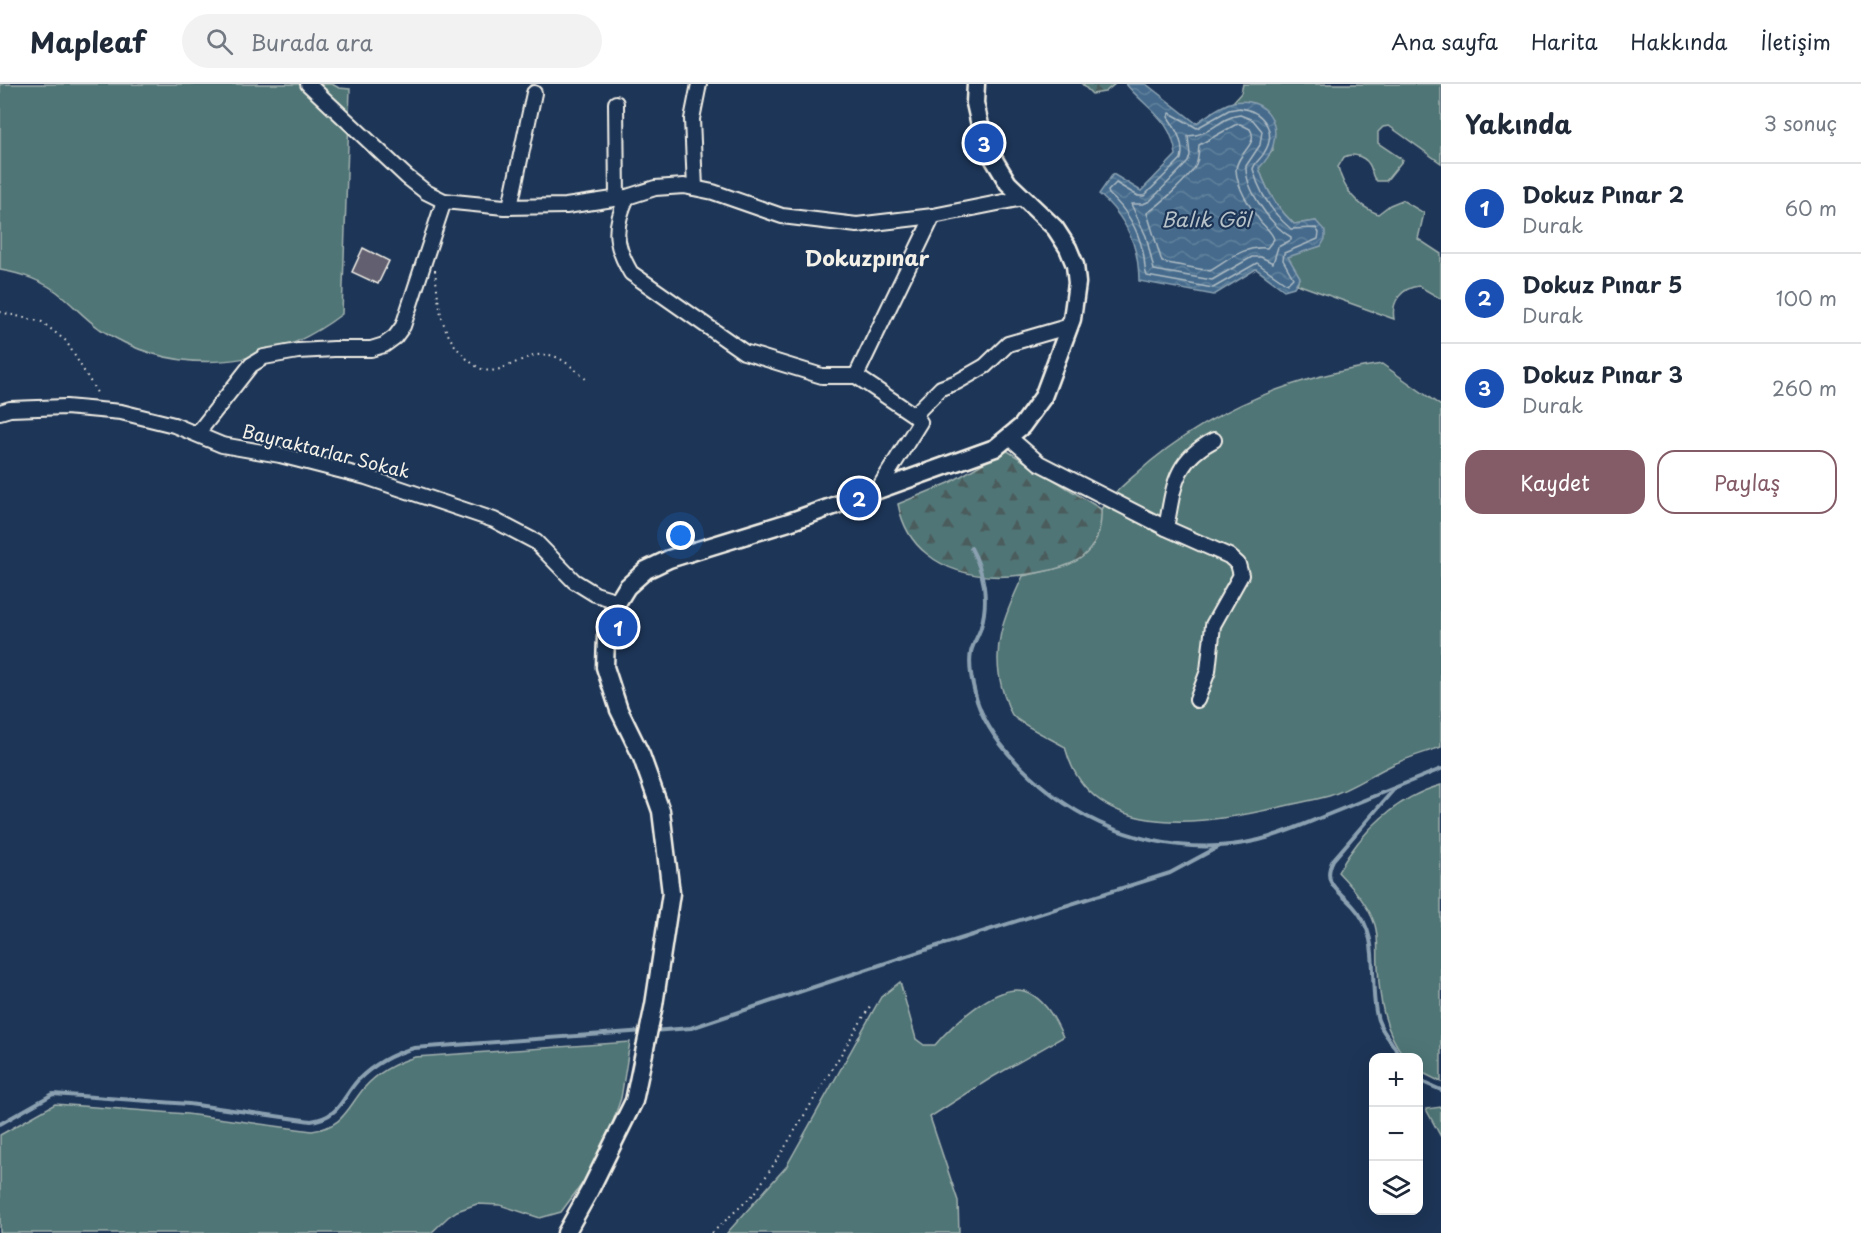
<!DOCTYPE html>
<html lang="tr">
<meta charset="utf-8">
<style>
:root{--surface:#fff;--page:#f2f2f3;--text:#1f2937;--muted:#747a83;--line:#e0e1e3;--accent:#845c67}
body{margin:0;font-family:"Playpen Sans",sans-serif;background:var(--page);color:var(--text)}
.controls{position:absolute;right:18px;bottom:18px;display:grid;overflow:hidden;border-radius:12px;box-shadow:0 6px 24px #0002}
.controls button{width:54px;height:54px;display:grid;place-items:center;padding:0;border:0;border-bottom:2px solid var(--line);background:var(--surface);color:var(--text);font:30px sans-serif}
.you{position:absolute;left:681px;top:452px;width:21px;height:21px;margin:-15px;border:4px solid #fff;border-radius:50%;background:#1a73e8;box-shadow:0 0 0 9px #1a73e833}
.badge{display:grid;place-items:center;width:39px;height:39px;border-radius:50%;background:var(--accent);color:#fff;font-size:20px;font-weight:700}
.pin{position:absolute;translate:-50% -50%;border:3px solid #fff;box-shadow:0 2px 6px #0006}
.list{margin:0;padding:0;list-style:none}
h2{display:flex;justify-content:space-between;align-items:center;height:78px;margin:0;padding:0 24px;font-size:26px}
h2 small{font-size:20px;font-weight:400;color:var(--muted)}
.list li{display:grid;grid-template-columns:39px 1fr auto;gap:18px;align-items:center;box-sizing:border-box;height:90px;padding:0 24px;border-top:2px solid var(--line)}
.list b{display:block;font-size:22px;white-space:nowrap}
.list p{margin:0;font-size:20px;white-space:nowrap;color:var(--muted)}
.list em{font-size:20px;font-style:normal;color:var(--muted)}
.actions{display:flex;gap:12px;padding:18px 24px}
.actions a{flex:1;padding:14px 0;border:2px solid var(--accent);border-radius:18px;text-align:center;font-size:21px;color:var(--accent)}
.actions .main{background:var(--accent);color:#fff}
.icon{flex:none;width:33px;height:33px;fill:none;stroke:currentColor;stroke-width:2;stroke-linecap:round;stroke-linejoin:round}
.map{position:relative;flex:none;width:1441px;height:1149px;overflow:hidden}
header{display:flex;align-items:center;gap:36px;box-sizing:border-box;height:84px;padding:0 30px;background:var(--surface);border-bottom:2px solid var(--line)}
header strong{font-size:28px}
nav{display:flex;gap:33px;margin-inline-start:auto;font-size:21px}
.search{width:420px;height:54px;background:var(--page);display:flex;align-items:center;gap:15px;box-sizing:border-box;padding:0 21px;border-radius:33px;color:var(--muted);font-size:22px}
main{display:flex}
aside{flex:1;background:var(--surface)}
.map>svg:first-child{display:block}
.grass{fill:#507476;stroke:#a2b2af;stroke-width:1.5}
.forest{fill:url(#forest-firs);stroke:#a2b2af;stroke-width:1.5}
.water{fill:url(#water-waves);stroke:#8ba1b1;stroke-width:1.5}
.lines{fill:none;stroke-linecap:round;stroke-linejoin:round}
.shore{stroke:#aebbc3;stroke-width:1.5}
.stream{stroke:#8ba1b1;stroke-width:4}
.building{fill:#625e70;stroke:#f4f1e8;stroke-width:1.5}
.minor-casing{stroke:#f4f1e8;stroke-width:18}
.tertiary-casing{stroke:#f4f1e8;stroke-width:21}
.path{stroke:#f4f1e8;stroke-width:2;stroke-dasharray:1.5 4.5;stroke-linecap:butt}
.minor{stroke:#1d3557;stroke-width:14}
.tertiary{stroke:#1d3557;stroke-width:16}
.labels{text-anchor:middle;stroke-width:4.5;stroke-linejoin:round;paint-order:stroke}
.street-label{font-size:18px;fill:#f4f1e8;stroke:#1d3557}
.water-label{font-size:20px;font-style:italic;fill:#b7c2c8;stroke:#1d3557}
.quarter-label{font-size:21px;font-weight:bold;fill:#f4f1e8;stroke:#1d3557}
</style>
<header>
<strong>Mapleaf</strong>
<div class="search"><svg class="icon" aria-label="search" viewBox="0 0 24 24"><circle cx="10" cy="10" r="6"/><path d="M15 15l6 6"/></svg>Burada ara</div>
<nav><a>Ana sayfa</a><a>Harita</a><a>Hakkında</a><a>İletişim</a></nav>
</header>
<main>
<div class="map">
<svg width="1441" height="1149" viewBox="0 0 1441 1149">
<defs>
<pattern id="forest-firs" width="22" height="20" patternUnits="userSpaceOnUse" patternTransform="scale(1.5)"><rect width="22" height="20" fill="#507476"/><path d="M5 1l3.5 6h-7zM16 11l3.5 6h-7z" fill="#4c5c5c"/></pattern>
<pattern id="water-waves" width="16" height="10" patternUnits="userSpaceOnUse" patternTransform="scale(1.5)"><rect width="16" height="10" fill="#456b8c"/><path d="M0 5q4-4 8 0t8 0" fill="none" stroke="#60819c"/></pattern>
</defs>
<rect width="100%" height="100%" fill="#1d3557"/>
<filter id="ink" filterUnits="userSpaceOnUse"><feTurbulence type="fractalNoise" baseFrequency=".0167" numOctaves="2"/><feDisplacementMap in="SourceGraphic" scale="12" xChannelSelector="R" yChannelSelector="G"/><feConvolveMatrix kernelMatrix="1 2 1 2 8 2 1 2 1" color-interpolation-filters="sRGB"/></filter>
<g filter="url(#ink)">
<!-- grass -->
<g class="grass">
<path d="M0 0H332L339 4 350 5 342 230C271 284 178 296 100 245 86 235 75 223 62 212 46 198 21 189 0 186Z"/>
<path d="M1243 0H1441V79L1389 42 1383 43 1378 48V59L1403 76 1386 97H1377L1374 94C1372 91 1372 88 1371 84 1367 73 1354 68 1344 73L1338 83C1344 106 1356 121 1378 130L1390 121 1402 116 1424 129 1418 155 1441 170V215L1419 202C1401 204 1391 218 1394 235L1297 200 1299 193 1287 172 1321 162 1316 137 1294 140C1277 124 1266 106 1259 84L1273 66 1270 33C1261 23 1247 17 1233 18L1241 9Z"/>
<path d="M1382 280 1441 322V663C1424 669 1405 674 1390 682 1369 692 1351 705 1329 712 1315 716 1302 718 1289 721 1214 739 1091 763 1065 663 1055 657 1019 639 1013 632 1009 627 1007 618 1004 611 989 566 1004 532 1023 492 1050 487 1084 481 1097 453 1101 444 1099 436 1101 426 1103 418 1128 397 1136 390 1205 328 1290 293 1382 280Z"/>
<path d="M1441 701V998L1419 987 1418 974 1405 973C1384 948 1379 914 1378 882 1377 868 1379 855 1375 841 1368 820 1353 804 1338 788 1361 748 1395 714 1441 701Z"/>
<path d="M900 898 916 955 924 961H935C951 942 996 899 1024 907 1043 913 1056 936 1063 953L991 994 930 1033 958 1117 959 1149H727L786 1083 881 913Z"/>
<path d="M630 958 621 1014 607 1055 585 1096 561 1128 540 1134 500 1121 477 1120 457 1127 448 1133 431 1149H0V1051L55 1020 187 1030 312 1047C344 1042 346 1026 364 1004 378 988 395 979 415 973Z"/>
<polygon points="1441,1023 1441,1053 1426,1025"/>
</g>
<!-- forest -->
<g class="forest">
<polygon points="1082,0 1115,0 1105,8 1092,10"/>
<path d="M1006 366 1101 425C1102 444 1096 462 1081 474 1071 481 1062 483 1051 486 1011 495 961 498 927 470 910 457 902 440 898 420L949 399Z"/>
</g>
<!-- water -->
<path class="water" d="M1126 0H1146L1196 39C1207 32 1220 21 1233 18 1276 11 1288 56 1259 84 1266 106 1277 124 1294 140L1316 137 1325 147V155L1321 162 1288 173 1300 193 1294 203 1284 206 1256 185 1214 211 1139 197C1139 161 1126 133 1099 110L1113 90 1141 107 1176 71C1171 33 1147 26 1126 0Z"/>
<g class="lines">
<!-- shore -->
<g class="shore">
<path d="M1240 24C1263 27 1278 47 1264 69 1261 75 1255 78 1253 85 1259 108 1272 129 1291 145L1316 144 1319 149 1318 155 1284 169 1283 176 1293 194 1287 200 1257 179 1213 204 1147 192C1144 185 1145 176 1143 168 1138 146 1126 125 1109 110L1108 107 1116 99 1138 112H1144L1181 75C1185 60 1176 45 1168 33L1170 29 1197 44 1229 26Z"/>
<path d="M1240 31 1253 36 1262 47 1260 61 1246 82C1245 105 1271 142 1291 153V156L1278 163 1273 179 1261 173H1252L1212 196 1154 186 1146 152 1131 120H1143L1150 117 1188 78 1190 71 1188 52C1210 52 1220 33 1240 31Z"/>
<path d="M1240 40 1250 45C1260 60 1236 70 1236 86 1237 104 1250 123 1260 137 1265 143 1272 148 1274 155L1267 164C1244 161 1229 176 1210 187L1162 178 1147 129C1159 122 1190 93 1196 81 1199 74 1198 68 1199 61L1235 41Z"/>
</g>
<!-- stream -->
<g class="stream">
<path d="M971 464C984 488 989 516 981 543 979 551 973 559 971 568 968 583 973 602 977 617 990 656 1022 687 1053 711 1111 755 1189 773 1259 756 1283 750 1305 740 1327 731 1365 716 1403 700 1441 685"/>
<path d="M1395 704 1333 776C1321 800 1339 806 1353 822 1381 852 1369 891 1376 928 1378 942 1386 950 1393 961 1396 964 1397 969 1399 974"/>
<polyline points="652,947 691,944 931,864 1170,789 1220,762"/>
<polyline points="1418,996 1441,1006"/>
<path d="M0 1040 53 1010 189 1020 311 1037C340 1033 341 1015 358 996 374 980 392 970 414 964L645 947"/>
</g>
</g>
<!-- building -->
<polygon class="building" points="363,164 389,177 378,200 352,188"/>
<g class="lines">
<defs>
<g id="minor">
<polyline points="308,0 407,93 426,108 444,117 504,123 566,122 627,113 655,104 684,102 713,108 782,132 857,141 933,132 1023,114"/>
<polyline points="616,19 617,115"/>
<polyline points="695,104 692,35 699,0"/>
<path d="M627 113C613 144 614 160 631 189L744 268 822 292H856L914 331 920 338 877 407"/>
<polyline points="510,123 534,9"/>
<polyline points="856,292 933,132"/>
<polyline points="0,328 10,325 66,323 121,328 174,341 222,361 280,371 366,393 494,436 536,458 574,497 595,510 618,517"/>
<polyline points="914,331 941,304 957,298 985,282 1008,260 1070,242"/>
<polyline points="197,350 251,281 264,273 298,267 334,265 371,265 384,261 395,253 403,242 444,117"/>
<polyline points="1009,353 1039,379 1166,444 1229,472 1238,480 1241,491 1213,541 1208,587 1197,616"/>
<path d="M1166 444C1174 404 1173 377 1214 356"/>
</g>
<polyline id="tertiary" points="566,1149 590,1106 634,1017 654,921 671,809 661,727 641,671 619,626 605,583 606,553 614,524 627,503 646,486 669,475 789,438 995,364 1022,342 1043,313 1072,235 1077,199 1075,181 1068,164 1055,144 1008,99 984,59 975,19 976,0"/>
</defs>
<!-- minor casing -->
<use href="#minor" class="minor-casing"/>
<!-- tertiary casing -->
<use href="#tertiary" class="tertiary-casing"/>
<!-- path -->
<g class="path">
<path d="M435 186C439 222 439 249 467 275 475 282 484 289 496 286 513 282 530 268 549 271 563 273 576 287 587 296"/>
<polyline points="0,228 42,238 66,257 99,312"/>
<polyline points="712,1149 755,1109 782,1068 872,919"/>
</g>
<!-- minor -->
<use href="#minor" class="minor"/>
<!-- tertiary -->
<use href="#tertiary" class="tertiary"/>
</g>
</g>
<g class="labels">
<!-- street labels -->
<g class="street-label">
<text transform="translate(326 368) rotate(14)" y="6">Bayraktarlar Sokak</text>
</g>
<!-- water labels -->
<g class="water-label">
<text x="1206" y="143">Balık Göl</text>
</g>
<!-- quarter labels -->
<g class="quarter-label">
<text x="867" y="182">Dokuzpınar</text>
</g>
</g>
</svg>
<div class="controls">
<button>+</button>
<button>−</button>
<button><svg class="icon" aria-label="layers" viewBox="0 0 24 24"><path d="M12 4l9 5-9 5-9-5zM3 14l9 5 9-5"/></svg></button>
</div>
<div class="you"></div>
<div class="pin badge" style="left:618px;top:543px;background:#1a4fb4">1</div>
<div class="pin badge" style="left:859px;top:414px;background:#1a4fb4">2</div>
<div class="pin badge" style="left:984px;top:59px;background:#1a4fb4">3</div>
</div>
<aside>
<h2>Yakında<small>3 sonuç</small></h2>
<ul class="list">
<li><span class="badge" style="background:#1a4fb4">1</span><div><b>Dokuz Pınar 2</b><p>Durak</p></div><em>60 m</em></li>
<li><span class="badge" style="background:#1a4fb4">2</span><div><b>Dokuz Pınar 5</b><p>Durak</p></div><em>100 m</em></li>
<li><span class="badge" style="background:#1a4fb4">3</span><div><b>Dokuz Pınar 3</b><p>Durak</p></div><em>260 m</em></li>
</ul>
<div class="actions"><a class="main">Kaydet</a><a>Paylaş</a></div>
</aside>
</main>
